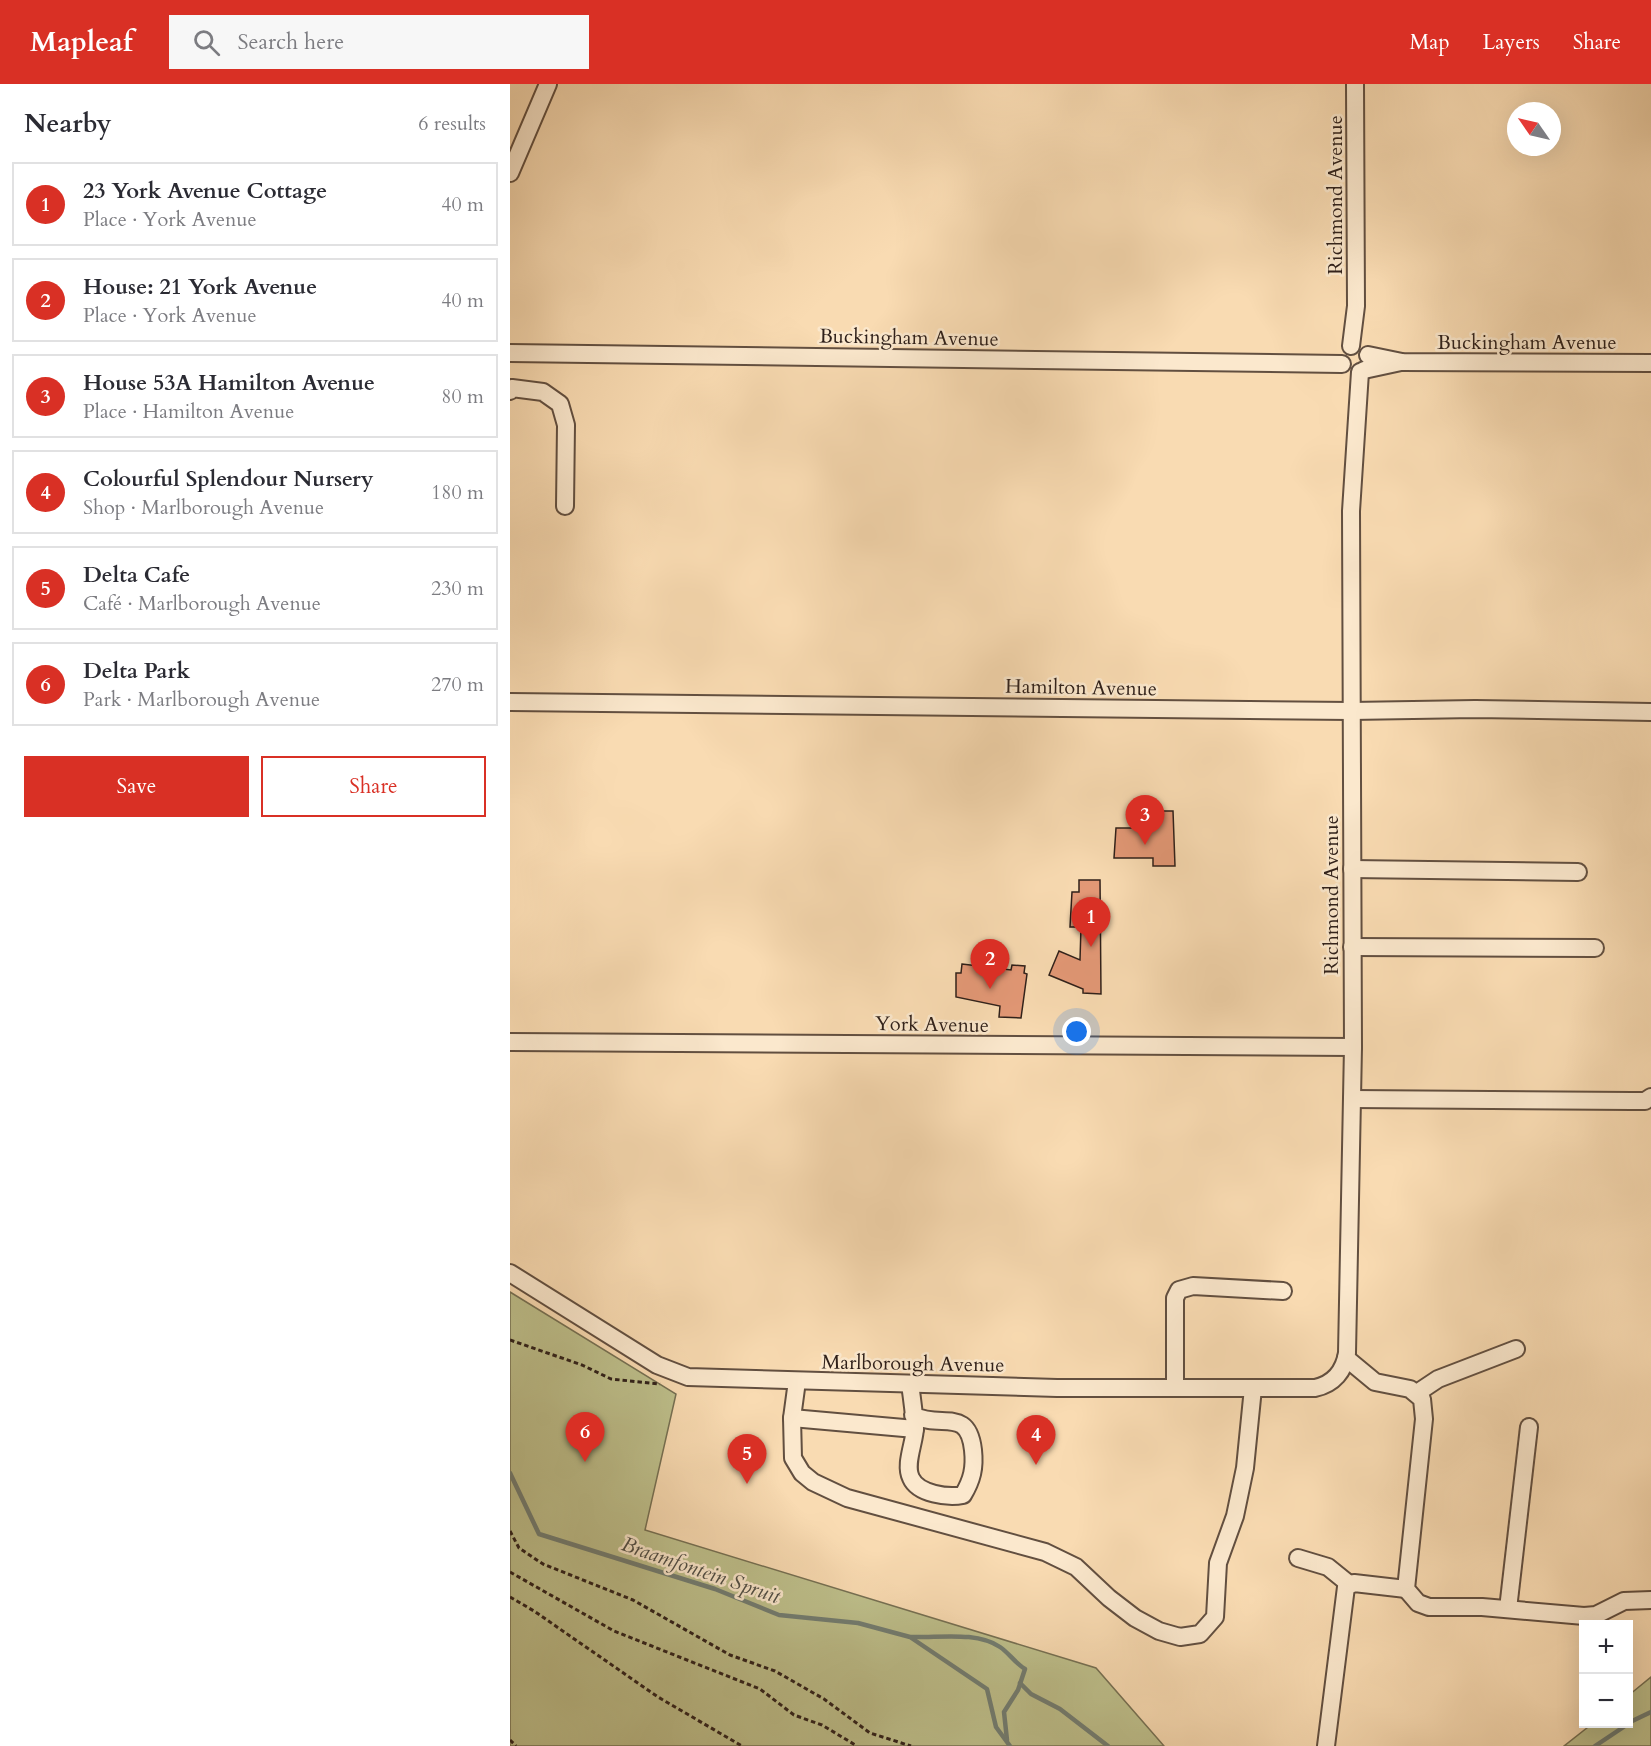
<!DOCTYPE html>
<meta charset="utf-8">
<style>
:root{--surface:#fff;--page:#f7f7f7;--text:#2b2b33;--muted:#7c7c81;--line:#e1e1e2;--accent:#d93025}
body{margin:0;font-family:Cardo,serif;background:var(--page);color:var(--text)}
.controls{position:absolute;right:18px;bottom:18px;display:grid;overflow:hidden;border-radius:0px;box-shadow:0 6px 24px #0002}
.controls button{width:54px;height:54px;display:grid;place-items:center;padding:0;border:0;border-bottom:2px solid var(--line);background:var(--surface);color:var(--text);font:30px sans-serif}
.compass{position:absolute;left:997px;top:18px;width:54px;height:54px;border-radius:50%;background:var(--surface);box-shadow:0 6px 24px #0002;rotate:304deg}
.you{position:absolute;left:567px;top:948px;width:21px;height:21px;margin:-15px;border:4px solid #fff;border-radius:50%;background:#1a73e8;box-shadow:0 0 0 9px #1a73e833}
.badge{display:grid;place-items:center;width:39px;height:39px;border-radius:50%;background:var(--accent);color:#fff;font-size:20px;font-weight:700}
.pin{position:absolute;translate:-50% -50px;filter:drop-shadow(0 2px 3px #0008)}
.pin::after{content:'';position:absolute;top:32px;width:21px;height:18px;background:inherit;clip-path:polygon(0 0,100% 0,50% 100%)}
.list{margin:0;padding:0;list-style:none}
h2{display:flex;justify-content:space-between;align-items:center;height:78px;margin:0;padding:0 24px;font-size:26px}
h2 small{font-size:20px;font-weight:400;color:var(--muted)}
.list li{display:grid;grid-template-columns:39px 1fr auto;gap:18px;align-items:center;box-sizing:border-box;height:84px;margin:0 12px 12px;padding:0 12px;border:2px solid var(--line);border-radius:0px}
.list b{display:block;font-size:22px;white-space:nowrap}
.list p{margin:0;font-size:20px;white-space:nowrap;color:var(--muted)}
.list em{font-size:20px;font-style:normal;color:var(--muted)}
.actions{display:flex;gap:12px;padding:18px 24px}
.actions a{flex:1;padding:14px 0;border:2px solid var(--accent);border-radius:0px;text-align:center;font-size:21px;color:var(--accent)}
.actions .main{background:var(--accent);color:#fff}
.icon{flex:none;width:33px;height:33px;fill:none;stroke:currentColor;stroke-width:2;stroke-linecap:round;stroke-linejoin:round}
.map{position:relative;flex:none;width:1141px;height:1662px;overflow:hidden}
header{display:flex;align-items:center;gap:36px;box-sizing:border-box;height:84px;padding:0 30px;background:var(--accent);color:#fff}
header strong{font-size:28px}
nav{display:flex;gap:33px;margin-inline-start:auto;font-size:21px}
.search{width:420px;height:54px;background:var(--page);display:flex;align-items:center;gap:15px;box-sizing:border-box;padding:0 21px;border-radius:0px;color:var(--muted);font-size:22px}
main{display:flex}
aside{flex:1;background:var(--surface)}
.map>svg:first-child{display:block}
.green{fill:#bec08c;stroke:#767053;stroke-width:1.5}
.lines{fill:none;stroke-linecap:round;stroke-linejoin:round}
.stream{stroke:#727d72;stroke-width:4.5}
.building{fill:#e49977;stroke:#2f201a;stroke-width:1.5}
.minor-casing{stroke:#624f40;stroke-width:20}
.path{stroke:#2f201a;stroke-width:3;stroke-dasharray:4.5 3;stroke-linecap:butt}
.minor{stroke:#fbe8cd;stroke-width:16}
.labels{text-anchor:middle;stroke-width:5;stroke-linejoin:round;paint-order:stroke}
.street-label{font-size:20px;fill:#2f201a;stroke:#fbe8cd}
.water-label{font-size:21px;font-style:italic;fill:#504e46;stroke:#fbe8cd}
</style>
<header>
<strong>Mapleaf</strong>
<div class="search"><svg class="icon" aria-label="search" viewBox="0 0 24 24"><circle cx="10" cy="10" r="6"/><path d="M15 15l6 6"/></svg>Search here</div>
<nav><a>Map</a><a>Layers</a><a>Share</a></nav>
</header>
<main>
<aside>
<h2>Nearby<small>6 results</small></h2>
<ul class="list">
<li><span class="badge">1</span><div><b>23 York Avenue Cottage</b><p>Place · York Avenue</p></div><em>40 m</em></li>
<li><span class="badge">2</span><div><b>House: 21 York Avenue</b><p>Place · York Avenue</p></div><em>40 m</em></li>
<li><span class="badge">3</span><div><b>House 53A Hamilton Avenue</b><p>Place · Hamilton Avenue</p></div><em>80 m</em></li>
<li><span class="badge">4</span><div><b>Colourful Splendour Nursery</b><p>Shop · Marlborough Avenue</p></div><em>180 m</em></li>
<li><span class="badge">5</span><div><b>Delta Cafe</b><p>Café · Marlborough Avenue</p></div><em>230 m</em></li>
<li><span class="badge">6</span><div><b>Delta Park</b><p>Park · Marlborough Avenue</p></div><em>270 m</em></li>
</ul>
<div class="actions"><a class="main">Save</a><a>Share</a></div>
</aside>
<div class="map">
<svg width="1141" height="1662" viewBox="0 0 1141 1662">
<rect width="100%" height="100%" fill="#f9dbb2"/>
<filter id="stains"><feTurbulence type="fractalNoise" baseFrequency=".00333" numOctaves="4"/><feColorMatrix values="0 0 0 0 .2 0 0 0 0 .09 0 0 0 0 .02 0 0 0 .5 -.17"/></filter>
<radialGradient id="worn" r=".72"><stop offset=".6" stop-color="#630" stop-opacity="0"/><stop offset="1" stop-color="#630" stop-opacity=".3"/></radialGradient>
<!-- green -->
<g class="green">
<polygon points="0,1208 166,1310 135,1446 586,1584 654,1662 0,1662"/>
<polygon points="1141,1593 1141,1662 1054,1662 1082,1640 1118,1640 1119,1611"/>
</g>
<g class="lines">
<!-- stream -->
<g class="stream">
<polyline points="0,1389 29,1450 205,1505 269,1531 348,1539 400,1553 477,1605 486,1643 500,1662"/>
<path d="M401 1553C429 1554 466 1547 490 1563 499 1569 505 1579 515 1585L508 1606 494 1628 497 1656"/>
<polyline points="510,1599 521,1610 550,1625 598,1662"/>
<polyline points="1118,1639 1141,1628"/>
<polyline points="1085,1662 1118,1640"/>
</g>
</g>
<!-- building -->
<g class="building">
<polygon points="639,727 663,727 665,782 643,782 643,774 604,774 606,744 639,744"/>
<polygon points="569,796 590,796 591,910 573,909 573,905 539,891 549,867 570,876 571,843 560,843 562,808 569,808"/>
<polygon points="452,880 501,886 502,881 515,882 514,889 517,890 511,934 489,933 490,922 446,913 446,889 451,889"/>
</g>
<g class="lines">
<defs>
<g id="minor">
<polyline points="0,89 38,0"/>
<polyline points="841,262 846,222 845,0"/>
<polyline points="0,269 832,280"/>
<polyline points="858,271 892,278 1141,279"/>
<polyline points="854,286 891,278"/>
<polyline points="0,307 2,304 33,308 50,320 56,341 55,422"/>
<polyline points="0,618 841,627 965,625 1141,628"/>
<polyline points="842,785 1068,788"/>
<polyline points="842,863 1085,864"/>
<polyline points="0,958 843,963"/>
<polyline points="842,1015 1122,1017 1135,1017 1141,1013"/>
<path d="M0 1189 147 1281 178 1293 547 1304H805C824 1300 834 1287 837 1269L843 963 841 427 850 288"/>
<polyline points="836,1274 865,1298 900,1305 912,1315 914,1335 896,1505 908,1519 919,1523 972,1523 1074,1532 1086,1531 1114,1517 1141,1516"/>
<polyline points="287,1297 282,1334 283,1374 292,1389 303,1398 337,1414 535,1468 566,1483 599,1514 625,1534 649,1547 670,1553 690,1550 705,1533 708,1479 725,1432 735,1384 743,1304"/>
<path d="M400 1300C402 1314 404 1329 405 1343 405 1358 394 1380 401 1394 408 1410 438 1414 453 1411 462 1396 465 1384 463 1366 458 1322 431 1346 403 1331"/>
<polyline points="665,1304 665,1214 669,1206 683,1202 773,1207"/>
<polyline points="907,1309 928,1295 1006,1265"/>
<polyline points="282,1334 405,1345"/>
<polyline points="788,1474 818,1483 839,1500"/>
<polyline points="998,1525 1019,1343"/>
<polyline points="816,1662 836,1503 844,1499 896,1505"/>
</g>
</defs>
<!-- minor casing -->
<use href="#minor" class="minor-casing"/>
<!-- path -->
<g class="path">
<polyline points="0,1256 72,1281 101,1295 150,1300"/>
<polyline points="0,1447 9,1464 33,1480 123,1516 220,1571 265,1587 314,1615 360,1649 401,1662"/>
<polyline points="0,1488 104,1547 250,1605 284,1631 312,1641 347,1662"/>
<polyline points="0,1513 24,1527 148,1613 232,1662"/>
<polyline points="0,1656 6,1662"/>
</g>
<!-- minor -->
<use href="#minor" class="minor"/>
</g>
<g class="labels">
<!-- street labels -->
<g class="street-label">
<text transform="translate(825 111) rotate(-90)" y="7">Richmond Avenue</text>
<text transform="translate(399 253) rotate(1)" y="7">Buckingham Avenue</text>
<text x="1017" y="265">Buckingham Avenue</text>
<text transform="translate(571 603) rotate(1)" y="7">Hamilton Avenue</text>
<text transform="translate(821 811) rotate(-90)" y="7">Richmond Avenue</text>
<text transform="translate(422 940) rotate(1)" y="7">York Avenue</text>
<text transform="translate(403 1279) rotate(1)" y="7">Marlborough Avenue</text>
</g>
<!-- water labels -->
<g class="water-label">
<text transform="translate(191 1486) rotate(19)" y="7">Braamfontein Spruit</text>
</g>
</g>
<rect width="100%" height="100%" filter="url(#stains)"/>
<rect width="100%" height="100%" fill="url(#worn)"/>
</svg>
<div class="controls">
<button>+</button>
<button>−</button>
</div>
<svg class="compass" viewBox="-18 -18 36 36"><path d="M0-13l5 13h-10z" fill="#e53935"/><path d="M0 13l5-13h-10z" fill="#7c7c81"/></svg>
<div class="you"></div>
<div class="pin badge" style="left:581px;top:863px">1</div>
<div class="pin badge" style="left:480px;top:905px">2</div>
<div class="pin badge" style="left:635px;top:761px">3</div>
<div class="pin badge" style="left:526px;top:1381px">4</div>
<div class="pin badge" style="left:237px;top:1400px">5</div>
<div class="pin badge" style="left:75px;top:1378px">6</div>
</div>
</main>
